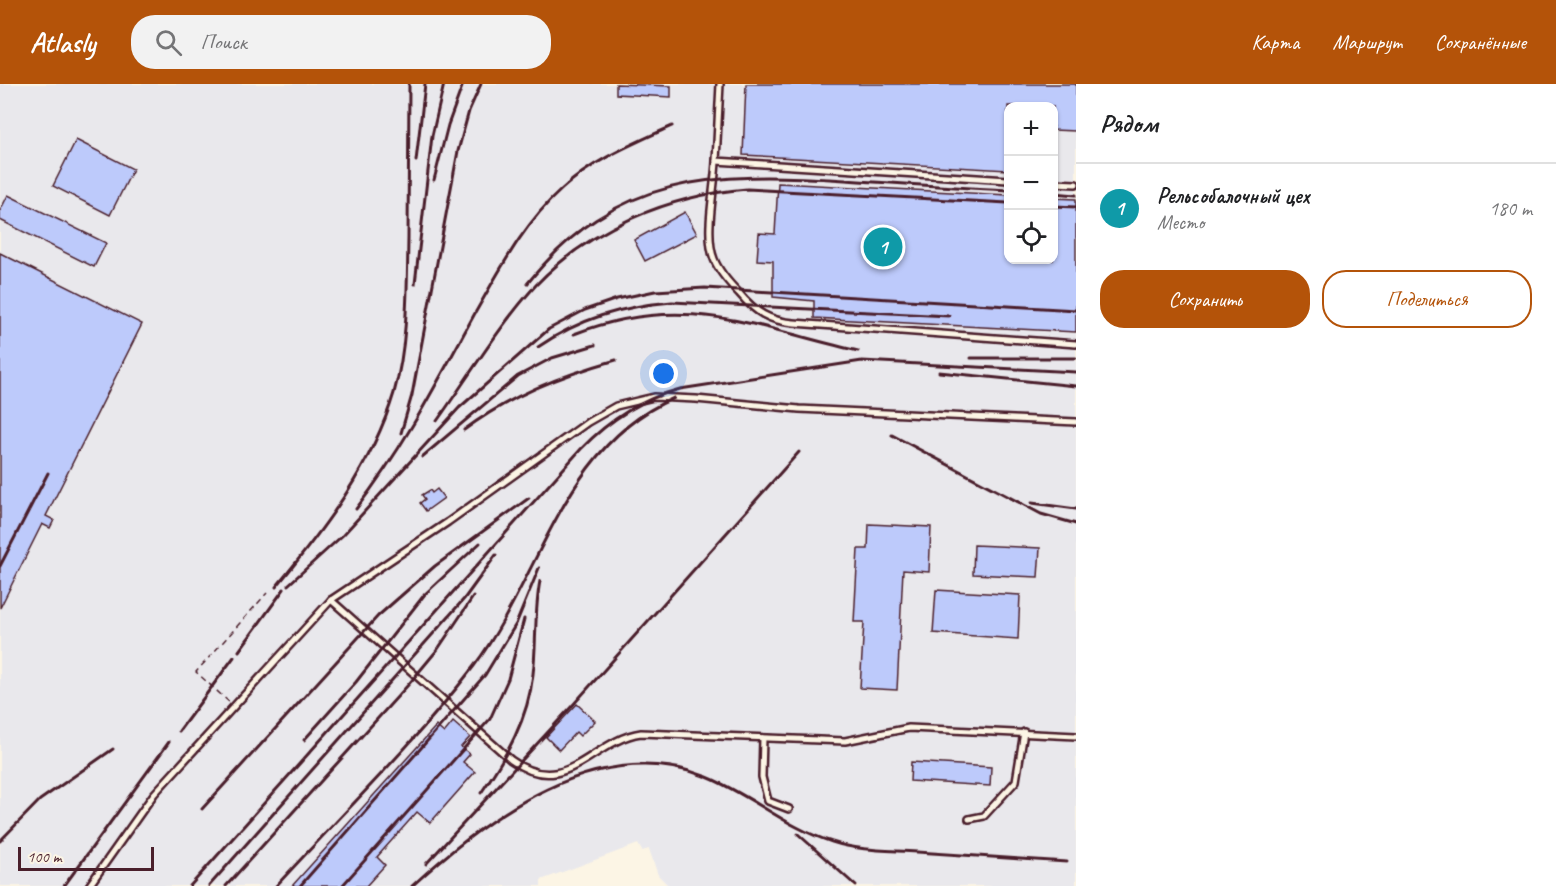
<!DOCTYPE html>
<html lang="ru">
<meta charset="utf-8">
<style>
:root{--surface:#fff;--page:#f2f2f2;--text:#202124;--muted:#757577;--line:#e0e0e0;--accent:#b45309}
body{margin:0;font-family:Caveat,sans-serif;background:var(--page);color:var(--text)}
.controls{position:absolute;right:18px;top:18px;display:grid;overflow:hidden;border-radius:12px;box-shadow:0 2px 4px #0004}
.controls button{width:54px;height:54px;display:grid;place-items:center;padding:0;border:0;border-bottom:2px solid var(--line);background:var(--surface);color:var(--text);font:30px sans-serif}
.scale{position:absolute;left:18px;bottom:15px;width:136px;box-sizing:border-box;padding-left:6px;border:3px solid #4a1f2b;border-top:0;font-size:16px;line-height:21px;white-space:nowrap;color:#4a1f2b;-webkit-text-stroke:4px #fcf5e5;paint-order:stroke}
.you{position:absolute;left:664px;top:290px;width:21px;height:21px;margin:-15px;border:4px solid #fff;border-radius:50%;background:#1a73e8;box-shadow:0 0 0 9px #1a73e833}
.badge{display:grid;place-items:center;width:39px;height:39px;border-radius:50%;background:var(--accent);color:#fff;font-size:20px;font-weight:700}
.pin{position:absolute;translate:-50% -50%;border:3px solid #fff;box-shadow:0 2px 6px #0006}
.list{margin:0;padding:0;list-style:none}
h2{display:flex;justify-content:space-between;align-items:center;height:78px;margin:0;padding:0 24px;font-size:26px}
h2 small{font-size:20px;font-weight:400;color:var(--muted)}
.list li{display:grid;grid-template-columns:39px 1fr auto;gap:18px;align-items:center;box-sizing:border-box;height:90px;padding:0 24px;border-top:2px solid var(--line)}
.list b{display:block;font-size:22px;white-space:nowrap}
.list p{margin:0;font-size:20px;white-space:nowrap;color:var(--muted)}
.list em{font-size:20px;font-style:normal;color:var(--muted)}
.actions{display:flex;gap:12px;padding:18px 24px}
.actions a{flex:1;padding:14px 0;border:2px solid var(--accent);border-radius:24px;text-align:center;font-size:21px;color:var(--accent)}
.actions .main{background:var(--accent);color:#fff}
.icon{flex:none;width:33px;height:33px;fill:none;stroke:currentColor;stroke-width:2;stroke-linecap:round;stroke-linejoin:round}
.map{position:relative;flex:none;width:1076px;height:802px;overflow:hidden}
header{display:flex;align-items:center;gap:36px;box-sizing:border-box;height:84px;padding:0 30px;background:var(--accent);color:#fff}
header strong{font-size:28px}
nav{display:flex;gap:33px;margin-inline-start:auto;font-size:21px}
.search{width:420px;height:54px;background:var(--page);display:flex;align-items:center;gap:15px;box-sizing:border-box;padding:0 21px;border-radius:24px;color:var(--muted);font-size:22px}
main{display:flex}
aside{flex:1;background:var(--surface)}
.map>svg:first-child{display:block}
.built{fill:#e9e8ec;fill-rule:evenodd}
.building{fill:#bdcafb;stroke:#4a1f2b;stroke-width:1.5}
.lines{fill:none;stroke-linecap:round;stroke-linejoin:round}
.lane-casing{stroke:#4a1f2b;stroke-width:10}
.path{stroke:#4a1f2b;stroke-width:1.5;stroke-dasharray:6 4.5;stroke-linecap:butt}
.lane{stroke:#fcf5e5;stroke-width:5}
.rail{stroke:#4a1f2b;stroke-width:3}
</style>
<header>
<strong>Atlasly</strong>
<div class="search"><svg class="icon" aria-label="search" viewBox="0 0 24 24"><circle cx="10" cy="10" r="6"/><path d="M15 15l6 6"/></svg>Поиск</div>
<nav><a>Карта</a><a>Маршрут</a><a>Сохранённые</a></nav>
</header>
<main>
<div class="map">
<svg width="1076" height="802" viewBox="0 0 1076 802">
<rect width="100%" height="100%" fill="#fcf5e5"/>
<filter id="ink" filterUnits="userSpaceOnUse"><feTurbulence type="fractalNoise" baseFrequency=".0167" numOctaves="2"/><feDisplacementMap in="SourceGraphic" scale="12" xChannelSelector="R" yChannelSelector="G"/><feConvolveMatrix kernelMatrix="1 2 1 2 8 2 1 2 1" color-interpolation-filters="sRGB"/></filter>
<g filter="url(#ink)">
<!-- built -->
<path class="built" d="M0 0H1076V802H669L658 791 649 765 642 767 638 760 541 796V802H0ZM1008 22H1054V176H1008Z"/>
<!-- building -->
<g class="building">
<polygon points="616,0 671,2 671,13 616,10"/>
<polygon points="746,0 1076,0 1076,47 1053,46 1053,22 1008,22 1008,86 743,71"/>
<polygon points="76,56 133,85 110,131 53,102"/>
<polygon points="778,99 1008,111 1008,176 1053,176 1053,114 1076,115 1076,248 814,234 814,217 773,213 773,177 757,176 759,149 775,150"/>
<polygon points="8,111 106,159 94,183 0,136 0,127"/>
<polygon points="685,128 697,150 645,177 634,156"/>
<polygon points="0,169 142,240 46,432 54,436 50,444 42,440 0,524"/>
<polygon points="437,405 444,414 426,427 420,419 425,415 422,411 430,406 432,409"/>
<polygon points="869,440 931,443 929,488 903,486 897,606 860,604 864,538 854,538 858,465 868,465"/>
<polygon points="974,461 1040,464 1038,493 973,490"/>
<polygon points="936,506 1020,511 1018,555 933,549"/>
<polygon points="577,620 595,637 580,652 576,648 559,666 546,653"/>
<polygon points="453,638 470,653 461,663 470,670 463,678 475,688 430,739 417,728 377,773 385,781 366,802 292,802 436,642 444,649"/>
<polygon points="911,678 991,683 990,702 910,697"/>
</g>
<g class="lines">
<defs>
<g id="lane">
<polyline points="720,0 716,77 1008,96"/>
<path d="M716 77C715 104 704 150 714 175 719 188 729 199 739 209 755 228 769 237 794 239L1076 260"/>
<polyline points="1054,99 1076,100"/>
<path d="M331 516 511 676C566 716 592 656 641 649L845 657 909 644 1076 652"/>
<polyline points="763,654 762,693 768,717 789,725"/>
<polyline points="969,735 984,732 1016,697 1024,648"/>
<polyline points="89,802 154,710 331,516 448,438 588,338 616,322 654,313 696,315 799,325 1076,338"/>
</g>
</defs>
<!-- lane casing -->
<use href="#lane" class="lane-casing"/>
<!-- path -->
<polyline class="path" points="229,618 196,588 267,509"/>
<!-- lane -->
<use href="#lane" class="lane"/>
<!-- rail -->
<g class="rail">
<polyline points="416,77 425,0"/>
<polyline points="434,96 448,41 463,0"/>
<polyline points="1054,109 1076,111"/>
<polyline points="1054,122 1076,123"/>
<polyline points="415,200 432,52 444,0"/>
<path d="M527 200C616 89 714 88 845 96 899 100 954 103 1008 106"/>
<path d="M574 250C683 208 752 242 858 267"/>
<path d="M538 263C579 235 622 222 672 218L949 232"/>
<polyline points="971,274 1076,274"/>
<polyline points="939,288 1076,302"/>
<path d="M437 337C469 292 499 242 536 201 590 144 670 111 747 105L1008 119"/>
<path d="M464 346C511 311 560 292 616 276"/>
<polyline points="401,349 412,311 458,67 469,27 481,0"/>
<polyline points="892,351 1041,430 1076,440"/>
<polyline points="422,373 518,292 552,274 595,261"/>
<polyline points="1032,419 1076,425"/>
<path d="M356 425C403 365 438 297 474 231 500 186 523 140 562 105 593 76 633 60 672 42"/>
<polyline points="0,482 48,389"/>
<polyline points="288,501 343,451 459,324 549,245 585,226 617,215 655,207 705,204 1076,226"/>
<path d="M276 503C324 445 372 382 394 309 408 259 407 206 408 155 408 103 409 52 409 0"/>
<polyline points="239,567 284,505"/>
<polyline points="179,647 234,573"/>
<polyline points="304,656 356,598 425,510 480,459"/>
<path d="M481 709C507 671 528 636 533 590 537 559 534 528 540 497"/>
<polyline points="202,725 378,532 435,482 529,414"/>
<polyline points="798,750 856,802"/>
<polyline points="0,757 40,716 113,665"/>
<polyline points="426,780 572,622 799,368"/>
<polyline points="64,802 169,658"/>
<path d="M190 802 581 365C609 336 641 315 680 305L862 277 1076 288"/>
<polyline points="209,802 464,515 496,471"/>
<polyline points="226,802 408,601 438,565 473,513"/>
<path d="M276 802C342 730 415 659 474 582 541 493 563 361 674 314"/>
<polyline points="300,802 485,591 516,540 539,484"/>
<polyline points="342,802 490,635 508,595 524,535"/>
<path d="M412 802C488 732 598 650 707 693 751 711 787 744 832 758 859 767 889 766 917 768 967 771 1017 775 1067 778"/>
</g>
</g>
</g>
</svg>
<div class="controls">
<button>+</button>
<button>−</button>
<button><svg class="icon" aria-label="locate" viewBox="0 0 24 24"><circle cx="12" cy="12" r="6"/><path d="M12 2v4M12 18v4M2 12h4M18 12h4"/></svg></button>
</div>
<div class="scale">100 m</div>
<div class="you"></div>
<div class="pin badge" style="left:883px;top:163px;background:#0f9aa8">1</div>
</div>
<aside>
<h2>Рядом<small></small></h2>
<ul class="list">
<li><span class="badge" style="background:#0f9aa8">1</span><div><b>Рельсобалочный цех</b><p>Место</p></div><em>180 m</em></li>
</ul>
<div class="actions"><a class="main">Сохранить</a><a>Поделиться</a></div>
</aside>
</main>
